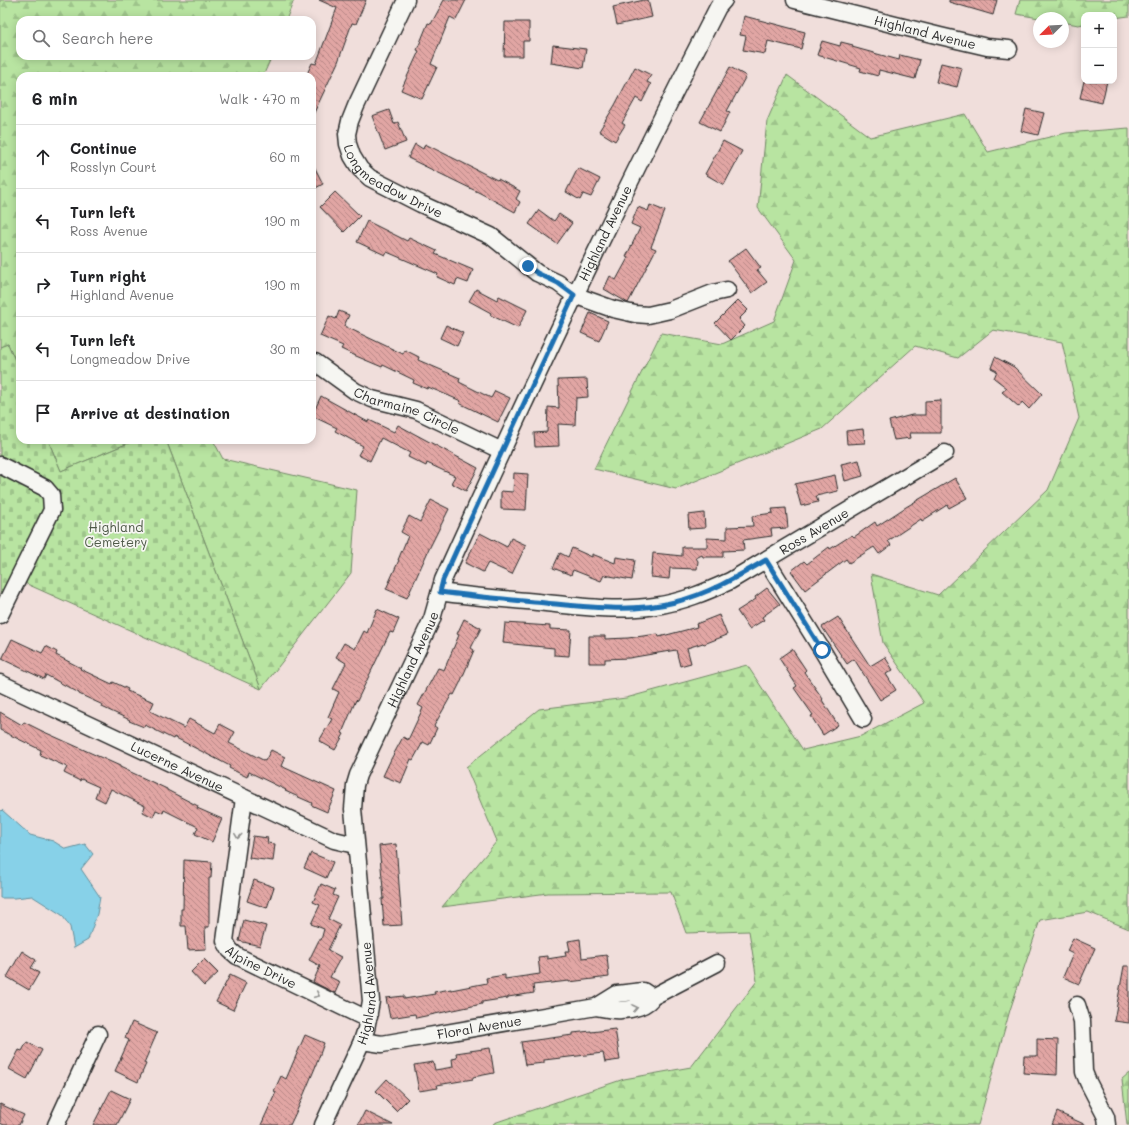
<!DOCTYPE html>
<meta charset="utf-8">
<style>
:root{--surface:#fff;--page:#f2f2f2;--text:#202124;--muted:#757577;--line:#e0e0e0}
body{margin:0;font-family:Mali,sans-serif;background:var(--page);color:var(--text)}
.controls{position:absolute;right:12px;top:12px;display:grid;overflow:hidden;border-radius:8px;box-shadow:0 2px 10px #0003}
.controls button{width:36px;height:36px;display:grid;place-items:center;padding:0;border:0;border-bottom:1px solid var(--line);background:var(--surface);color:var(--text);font:20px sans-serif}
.compass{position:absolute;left:1033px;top:12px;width:36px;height:36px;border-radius:50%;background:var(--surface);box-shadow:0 2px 10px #0003;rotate:246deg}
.stop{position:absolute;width:12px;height:12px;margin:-9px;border:3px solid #1f6fb2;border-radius:50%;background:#fff}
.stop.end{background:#1f6fb2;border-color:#fff;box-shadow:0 1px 4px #0008}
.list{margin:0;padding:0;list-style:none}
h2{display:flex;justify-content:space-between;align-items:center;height:52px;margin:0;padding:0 16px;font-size:17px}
h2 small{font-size:13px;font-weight:400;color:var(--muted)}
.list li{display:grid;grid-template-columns:26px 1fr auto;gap:12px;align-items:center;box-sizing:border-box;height:64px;padding:0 16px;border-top:1px solid var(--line)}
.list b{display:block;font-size:15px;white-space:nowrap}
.list p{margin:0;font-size:13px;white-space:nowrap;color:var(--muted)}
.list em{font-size:13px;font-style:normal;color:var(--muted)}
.icon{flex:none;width:22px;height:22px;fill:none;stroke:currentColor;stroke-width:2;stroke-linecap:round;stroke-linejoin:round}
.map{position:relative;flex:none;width:1129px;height:1125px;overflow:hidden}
.search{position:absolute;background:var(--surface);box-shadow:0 2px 10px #0003;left:16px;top:16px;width:300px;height:44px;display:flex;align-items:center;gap:10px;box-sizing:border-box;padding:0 14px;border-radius:12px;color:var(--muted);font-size:15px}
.panel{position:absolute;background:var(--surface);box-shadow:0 2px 10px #0003;left:16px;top:72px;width:300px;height:372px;border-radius:12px}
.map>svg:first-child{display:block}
.forest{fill:url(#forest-firs);stroke:#728866}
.cemetery{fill:url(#cemetery-stones);stroke:#728866}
.water{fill:#87d1e8;stroke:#628f9c}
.building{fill:url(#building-back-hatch);stroke:#2b2b2b}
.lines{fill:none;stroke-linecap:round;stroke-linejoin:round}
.minor-casing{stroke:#2b2b2b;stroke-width:19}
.minor{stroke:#f6f6f2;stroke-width:16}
.oneway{stroke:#90908e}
.route{stroke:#1f6fb2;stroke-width:5}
.labels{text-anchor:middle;stroke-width:3.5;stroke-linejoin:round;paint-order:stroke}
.street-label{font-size:13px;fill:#2b2b2b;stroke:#f6f6f2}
.park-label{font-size:13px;fill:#4e5948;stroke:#f6f6f2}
</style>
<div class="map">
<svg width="1129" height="1125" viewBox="0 0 1129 1125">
<defs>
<pattern id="forest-firs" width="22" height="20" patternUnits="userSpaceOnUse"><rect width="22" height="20" fill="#b8e4a1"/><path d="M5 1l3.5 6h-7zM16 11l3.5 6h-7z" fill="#9ec48b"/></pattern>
<pattern id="cemetery-stones" width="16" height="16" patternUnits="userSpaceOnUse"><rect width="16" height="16" fill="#b8e4a1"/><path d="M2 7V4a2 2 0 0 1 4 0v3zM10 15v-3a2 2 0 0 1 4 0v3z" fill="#9ec48b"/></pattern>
<pattern id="building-back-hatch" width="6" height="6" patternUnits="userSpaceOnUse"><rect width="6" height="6" fill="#e1a6a4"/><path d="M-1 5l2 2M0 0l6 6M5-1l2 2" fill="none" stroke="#b78786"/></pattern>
</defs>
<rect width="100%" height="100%" fill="#f0dedb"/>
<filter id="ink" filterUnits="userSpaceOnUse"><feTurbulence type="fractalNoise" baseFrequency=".025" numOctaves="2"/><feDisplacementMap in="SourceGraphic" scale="8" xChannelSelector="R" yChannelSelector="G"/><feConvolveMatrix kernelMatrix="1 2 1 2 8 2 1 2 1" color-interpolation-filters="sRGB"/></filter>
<g filter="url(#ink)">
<!-- forest -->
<g class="forest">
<polygon points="0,0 294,0 286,20 20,20 20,56 272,56 263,76 20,76 20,372 8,344 0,347"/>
<polygon points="1020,0 1129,0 1129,16 1114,18 1114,15 1084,15 1084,24 1078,25 1063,22 1063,18 1039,18 1016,14"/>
<polygon points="787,75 870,137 965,114 988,152 1066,133 1129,128 1129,929 1088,912 1040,920 1010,1010 978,1125 493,1125 494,1123 624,1079 691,1067 757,981 749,931 686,933 671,892 548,893 442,907 497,841 466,767 539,709 626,698 747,665 803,750 861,736 924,703 883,643 871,574 938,595 1048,490 1079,418 1062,342 993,330 958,358 915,346 822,429 676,489 594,469 661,333 722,344 774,321 796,260 758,208 767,121"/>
<polygon points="48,440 136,440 61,471"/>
<polygon points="166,440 213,440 223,459 357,490 351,573 261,689"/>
<polygon points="1129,1073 1129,1125 1127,1125 1122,1079"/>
</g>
<!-- cemetery -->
<polygon class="cemetery" points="8,344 20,372 20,440 48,440 61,471 136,440 166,440 261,689 18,580 0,615 0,347"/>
<!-- water -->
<polygon class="water" points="2,810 30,835 53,841 66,849 85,844 93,854 81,869 100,897 97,914 88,940 74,948 70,927 62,915 32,896 15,898 0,898 0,812"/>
<!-- building -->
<g class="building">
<polygon points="319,0 366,0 356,24 352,23 338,62 312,117 312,76 306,76 312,63 316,64 337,8"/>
<polygon points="444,0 466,0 456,20 450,17 431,64 437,67 422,99 401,90 419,51 417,50 428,23 431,24"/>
<polygon points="644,0 648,0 652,17 617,25 613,7"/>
<polygon points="949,0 997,0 993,15 949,2"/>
<polygon points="744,16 805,32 801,49 768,41 765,54 743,50 746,36 740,35"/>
<polygon points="505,22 529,22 529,41 523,41 523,56 504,56"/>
<polygon points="822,41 840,46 841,42 853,45 852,47 899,60 900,55 920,60 915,79 879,70 878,76 860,71 861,68 817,55"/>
<polygon points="553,45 586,49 583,68 551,63"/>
<polygon points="941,63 962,68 957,87 936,82"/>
<polygon points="635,67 651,75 647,82 651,84 642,102 636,98 622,123 625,125 615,141 599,131 615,105"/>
<polygon points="730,67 746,76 727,111 730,112 720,132 700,122"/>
<polygon points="1084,81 1107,81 1102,103 1080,98"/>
<polygon points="1026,109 1044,113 1038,135 1021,131"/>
<polygon points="389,110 394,124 398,122 406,142 385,150 372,116"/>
<polygon points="723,141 742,151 724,185 705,174"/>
<polygon points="415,144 423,149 425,144 497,180 498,179 520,191 516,199 520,202 515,212 480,193 408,158"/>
<polygon points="312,162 323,184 312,190"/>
<polygon points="578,168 600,179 591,197 583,194 580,200 566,192"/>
<polygon points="335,192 360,216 344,232 320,207"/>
<polygon points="650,205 665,211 651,247 656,249 628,303 604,289 610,276 616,280 628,258 626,257 640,228 631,224 638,207 648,211"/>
<polygon points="539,210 554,221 559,214 572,223 557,244 529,224"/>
<polygon points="367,221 407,241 409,238 437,251 435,254 473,270 468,283 457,279 455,285 437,277 438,274 387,252 385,255 357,242"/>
<polygon points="746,248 761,268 757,270 767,282 752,293 728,261"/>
<polygon points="476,289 497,300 499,296 527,310 518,328 490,315 491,313 469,301"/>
<polygon points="738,300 748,310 739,319 745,326 731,340 715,323"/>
<polygon points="339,311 349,315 344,326 403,354 405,350 419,357 418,360 460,378 459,382 491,398 495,391 510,398 498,422 459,403 461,401 428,387 427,389 413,383 414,380 383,365 382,367 356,356 341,349 343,346 320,336 329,316 336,319"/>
<polygon points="590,313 608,321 599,341 581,333"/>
<polygon points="446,325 463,333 457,346 440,338"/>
<polygon points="995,357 1014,367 1042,394 1029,409 1022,402 1019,407 1002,392 1007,388 994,378 997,371 991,368"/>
<polygon points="587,379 588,397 576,398 575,425 558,424 559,446 535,447 534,433 547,432 548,407 559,408 558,380"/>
<polygon points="321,396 368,422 369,420 394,432 398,425 478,468 466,491 451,483 455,476 427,463 426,466 408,457 410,453 381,438 370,461 358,455 363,446 335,431 337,428 312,416"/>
<polygon points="941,400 941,433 910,433 911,438 894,440 889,421 912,415 925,415 925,401"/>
<polygon points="863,429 865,443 847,444 846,431"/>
<polygon points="859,460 863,476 845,481 841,464"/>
<polygon points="514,473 528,474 526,510 501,509 501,491 513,492"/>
<polygon points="835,475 838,491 816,496 818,502 801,506 795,484"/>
<polygon points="955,478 967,498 949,508 947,505 922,521 921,519 888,541 891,545 879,554 874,547 849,563 846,559 805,590 791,571 804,561 807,564 829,547 830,549 852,535 854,537 875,522 877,526 906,507"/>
<polygon points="431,500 449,509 430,547 407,598 386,589 399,560 398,560 408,536 401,532 409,516 420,522"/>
<polygon points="786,508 788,528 771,529 772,536 743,540 744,550 723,551 723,557 703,557 702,555 696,558 698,561 697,569 670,568 669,579 651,577 653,553 682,556 682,547 707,547 707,538 727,539 727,527 753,526 752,516 773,513 772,509"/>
<polygon points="704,513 705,528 689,529 688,515"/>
<polygon points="480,533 507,547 511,538 526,545 512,574 488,563 483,572 465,563"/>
<polygon points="572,548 592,557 592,554 615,563 616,557 635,560 632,580 604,575 601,581 573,570 571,575 553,568 560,553 568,557"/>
<polygon points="767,588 780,604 762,617 764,620 749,629 737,611 756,599 755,597"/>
<polygon points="377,609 399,619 393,633 390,632 357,701 356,700 342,733 344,734 335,750 319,741 332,719 328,717 339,692 333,689 346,663 336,657 344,643 355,649 364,631 367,633"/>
<polygon points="719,615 727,635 704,644 703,643 687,648 691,663 680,666 676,650 629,658 605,659 605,663 589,663 589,636 605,636 605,639 628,638 658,634 659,637 697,627 696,624"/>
<polygon points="838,617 870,666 885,657 893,670 886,674 896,690 880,700 854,659 847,664 822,627"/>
<polygon points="464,619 481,628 471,648 474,650 460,683 454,695 452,694 434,726 437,728 429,745 423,742 413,760 411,759 401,783 383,776 391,759 403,737 408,740 423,708 418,705 438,668 444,670 459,635 457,634"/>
<polygon points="505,623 550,626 550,629 571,630 569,656 554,655 554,648 503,643"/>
<polygon points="12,639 42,653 46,646 57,652 56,655 81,668 80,669 112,684 113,682 128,689 127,691 154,702 150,711 184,728 189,719 215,733 220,724 235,732 229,743 265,761 271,750 285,757 281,766 336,791 327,812 311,805 312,803 285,791 286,790 249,772 247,777 229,768 230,766 174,737 173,739 145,725 144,727 129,721 130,720 102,707 103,705 79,694 79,693 46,675 44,679 2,659"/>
<polygon points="792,649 806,670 804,672 823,699 822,700 838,725 823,735 811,716 813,715 794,688 797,686 779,658"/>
<polygon points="0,712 22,725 24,722 42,731 120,766 120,767 167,789 167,790 198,806 197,808 222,819 212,842 195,834 198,827 164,810 163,813 156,810 153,817 143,812 145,806 111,789 105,802 95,797 99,787 81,779 80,781 64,773 67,767 40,755 41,750 0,730"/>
<polygon points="253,836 268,838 267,843 275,844 273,861 249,858"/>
<polygon points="396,844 402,925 384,926 382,899 384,899 379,846"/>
<polygon points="311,853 333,862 326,878 304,868"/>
<polygon points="184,860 212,862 211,878 209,878 209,927 205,927 206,949 188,950 186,926 181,926 181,909 183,909"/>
<polygon points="254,880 274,887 267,908 247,901"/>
<polygon points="321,884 335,890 333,895 338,897 328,919 340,925 328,950 341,957 330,977 340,982 335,993 313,982 320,966 309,960 319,940 321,940 324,929 311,924 320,905 313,902"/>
<polygon points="244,920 266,926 260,946 239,941"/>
<polygon points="1073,938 1095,948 1079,984 1063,977 1073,954 1067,951"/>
<polygon points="580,939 582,958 607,955 609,977 569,982 569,981 533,985 534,993 508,997 508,998 482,1002 482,1004 416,1018 415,1014 390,1018 386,998 404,996 404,999 435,994 434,992 451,989 451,990 487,983 486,978 505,975 505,979 540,974 538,957 547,956 547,959 566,956 565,951 570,951 568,941"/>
<polygon points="22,951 36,960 31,968 39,973 29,990 7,977"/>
<polygon points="204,959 218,973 204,986 191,972"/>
<polygon points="1124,966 1129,966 1129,1023 1114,1021"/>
<polygon points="230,975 246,983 233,1010 216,1002"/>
<polygon points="132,1022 157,1033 144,1063 146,1064 138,1082 115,1071 129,1040 125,1038"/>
<polygon points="615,1029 620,1060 605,1062 603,1053 544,1060 544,1063 525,1065 521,1042 573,1035 573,1033 591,1031 591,1032"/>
<polygon points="305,1035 324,1043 315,1068 299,1106 290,1125 261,1125 276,1092 274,1091 281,1076 286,1079"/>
<polygon points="1037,1039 1058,1040 1057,1075 1023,1073 1024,1056 1037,1056"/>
<polygon points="27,1042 42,1050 27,1079 9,1069 19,1050 22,1051"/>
<polygon points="490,1048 494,1073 473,1077 473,1079 437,1085 438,1088 419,1091 414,1065 433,1062 435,1070 453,1067 452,1059 457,1058 456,1053"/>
<polygon points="387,1079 408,1099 396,1111 376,1091"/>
<polygon points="111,1090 130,1099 117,1125 93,1125"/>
<polygon points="0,1104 24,1115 19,1125 4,1125 0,1123"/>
<polygon points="365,1111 393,1125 358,1125"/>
<polygon points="1057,1112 1086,1125 1052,1125"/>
</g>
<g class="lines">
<defs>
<g id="minor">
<path id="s1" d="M406 0 356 106 350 121 347 134 348 144 352 156 360 169 370 178 421 204 491 236 537 273 558 283 574 295 613 309 635 314 648 315 670 310 713 293 727 290"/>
<path id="s2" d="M795 0 940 36 987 47 1009 49"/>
<path id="s3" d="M315 362 355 391 372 399 416 410 502 451"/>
<polyline points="0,465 45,488 51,495 52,510 0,615"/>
<polyline points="766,560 822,650 863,719"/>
<path id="s4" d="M440 592C472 597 505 599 537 602 576 606 616 612 655 606 682 602 706 592 730 581L945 453"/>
<path id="s5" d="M0 683 334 840 355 845"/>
<path id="s6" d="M244 798 225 941 230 950 237 956 359 1015 369 1017"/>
<polyline points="652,997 717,963"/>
<polyline points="1077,1005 1082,1021 1084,1072 1088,1082 1106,1117 1107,1125"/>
<path id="s7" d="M362 1041 382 1044 596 1007C604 1008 613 1011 621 1010 631 1010 648 1006 652 997L643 991 617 994 596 1007"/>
<polyline points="56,1125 98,1034"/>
<path id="s8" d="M323 1125 362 1041 366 1029 371 1001 353 809 355 785 358 775 432 619 443 580C530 387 621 195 718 7L724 0"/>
</g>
</defs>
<!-- minor casing -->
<use href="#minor" class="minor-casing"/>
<!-- minor -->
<use href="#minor" class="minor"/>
</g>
<!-- one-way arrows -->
<defs><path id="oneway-chevron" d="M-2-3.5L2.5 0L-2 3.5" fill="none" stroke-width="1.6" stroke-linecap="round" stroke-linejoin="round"/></defs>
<g class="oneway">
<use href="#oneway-chevron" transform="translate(238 836) rotate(97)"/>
<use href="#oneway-chevron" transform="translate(317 995) rotate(25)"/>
<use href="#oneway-chevron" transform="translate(635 1008) rotate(-13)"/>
</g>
</g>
<g class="lines" filter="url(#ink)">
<!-- route -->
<path class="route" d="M528 266 537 273 558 283 574 295 462 538 443 580 440 592C471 596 502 599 534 602 580 606 629 614 675 602 708 594 737 577 766 560L822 650"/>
</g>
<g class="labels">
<!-- street labels -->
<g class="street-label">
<text dy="5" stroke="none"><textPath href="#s2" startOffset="134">Highland Avenue</textPath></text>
<text dy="5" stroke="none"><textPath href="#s1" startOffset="218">Longmeadow Drive</textPath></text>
<text dy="5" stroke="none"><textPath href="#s8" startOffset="957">Highland Avenue</textPath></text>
<text dy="5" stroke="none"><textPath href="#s3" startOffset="105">Charmaine Circle</textPath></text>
<text dy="5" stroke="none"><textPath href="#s4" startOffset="393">Ross Avenue</textPath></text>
<text dy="5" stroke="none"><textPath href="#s8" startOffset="489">Highland Avenue</textPath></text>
<text dy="5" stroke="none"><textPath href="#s5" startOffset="196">Lucerne Avenue</textPath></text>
<text dy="5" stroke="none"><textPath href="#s6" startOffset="190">Alpine Drive</textPath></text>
<text dy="5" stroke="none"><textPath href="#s8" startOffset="141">Highland Avenue</textPath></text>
<text dy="5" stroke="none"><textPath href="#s7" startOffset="119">Floral Avenue</textPath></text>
</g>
<!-- park labels -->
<g class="park-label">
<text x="116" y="532">Highland<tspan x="116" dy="15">Cemetery</tspan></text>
</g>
</g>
</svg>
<div class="controls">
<button>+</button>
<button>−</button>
</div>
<svg class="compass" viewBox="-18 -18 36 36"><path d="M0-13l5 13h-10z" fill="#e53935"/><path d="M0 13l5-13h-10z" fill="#757577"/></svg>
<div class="stop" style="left:822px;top:650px"></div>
<div class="stop end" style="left:528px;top:266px"></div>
<div class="search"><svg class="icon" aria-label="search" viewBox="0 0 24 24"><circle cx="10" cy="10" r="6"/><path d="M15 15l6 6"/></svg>Search here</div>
<section class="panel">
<h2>6 min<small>Walk · 470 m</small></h2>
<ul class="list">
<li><svg class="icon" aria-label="ahead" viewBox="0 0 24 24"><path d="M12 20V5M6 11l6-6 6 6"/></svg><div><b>Continue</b><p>Rosslyn Court</p></div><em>60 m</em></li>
<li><svg class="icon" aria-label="left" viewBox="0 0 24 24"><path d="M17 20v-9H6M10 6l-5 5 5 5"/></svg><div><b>Turn left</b><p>Ross Avenue</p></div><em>190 m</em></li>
<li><svg class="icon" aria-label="right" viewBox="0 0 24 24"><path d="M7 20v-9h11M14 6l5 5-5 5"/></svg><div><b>Turn right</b><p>Highland Avenue</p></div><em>190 m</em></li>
<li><svg class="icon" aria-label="left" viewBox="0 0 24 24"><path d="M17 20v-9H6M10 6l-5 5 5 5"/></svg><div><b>Turn left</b><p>Longmeadow Drive</p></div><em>30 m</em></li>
<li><svg class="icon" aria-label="arrive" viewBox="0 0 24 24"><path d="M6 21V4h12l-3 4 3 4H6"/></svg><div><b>Arrive at destination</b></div></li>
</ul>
</section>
</div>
